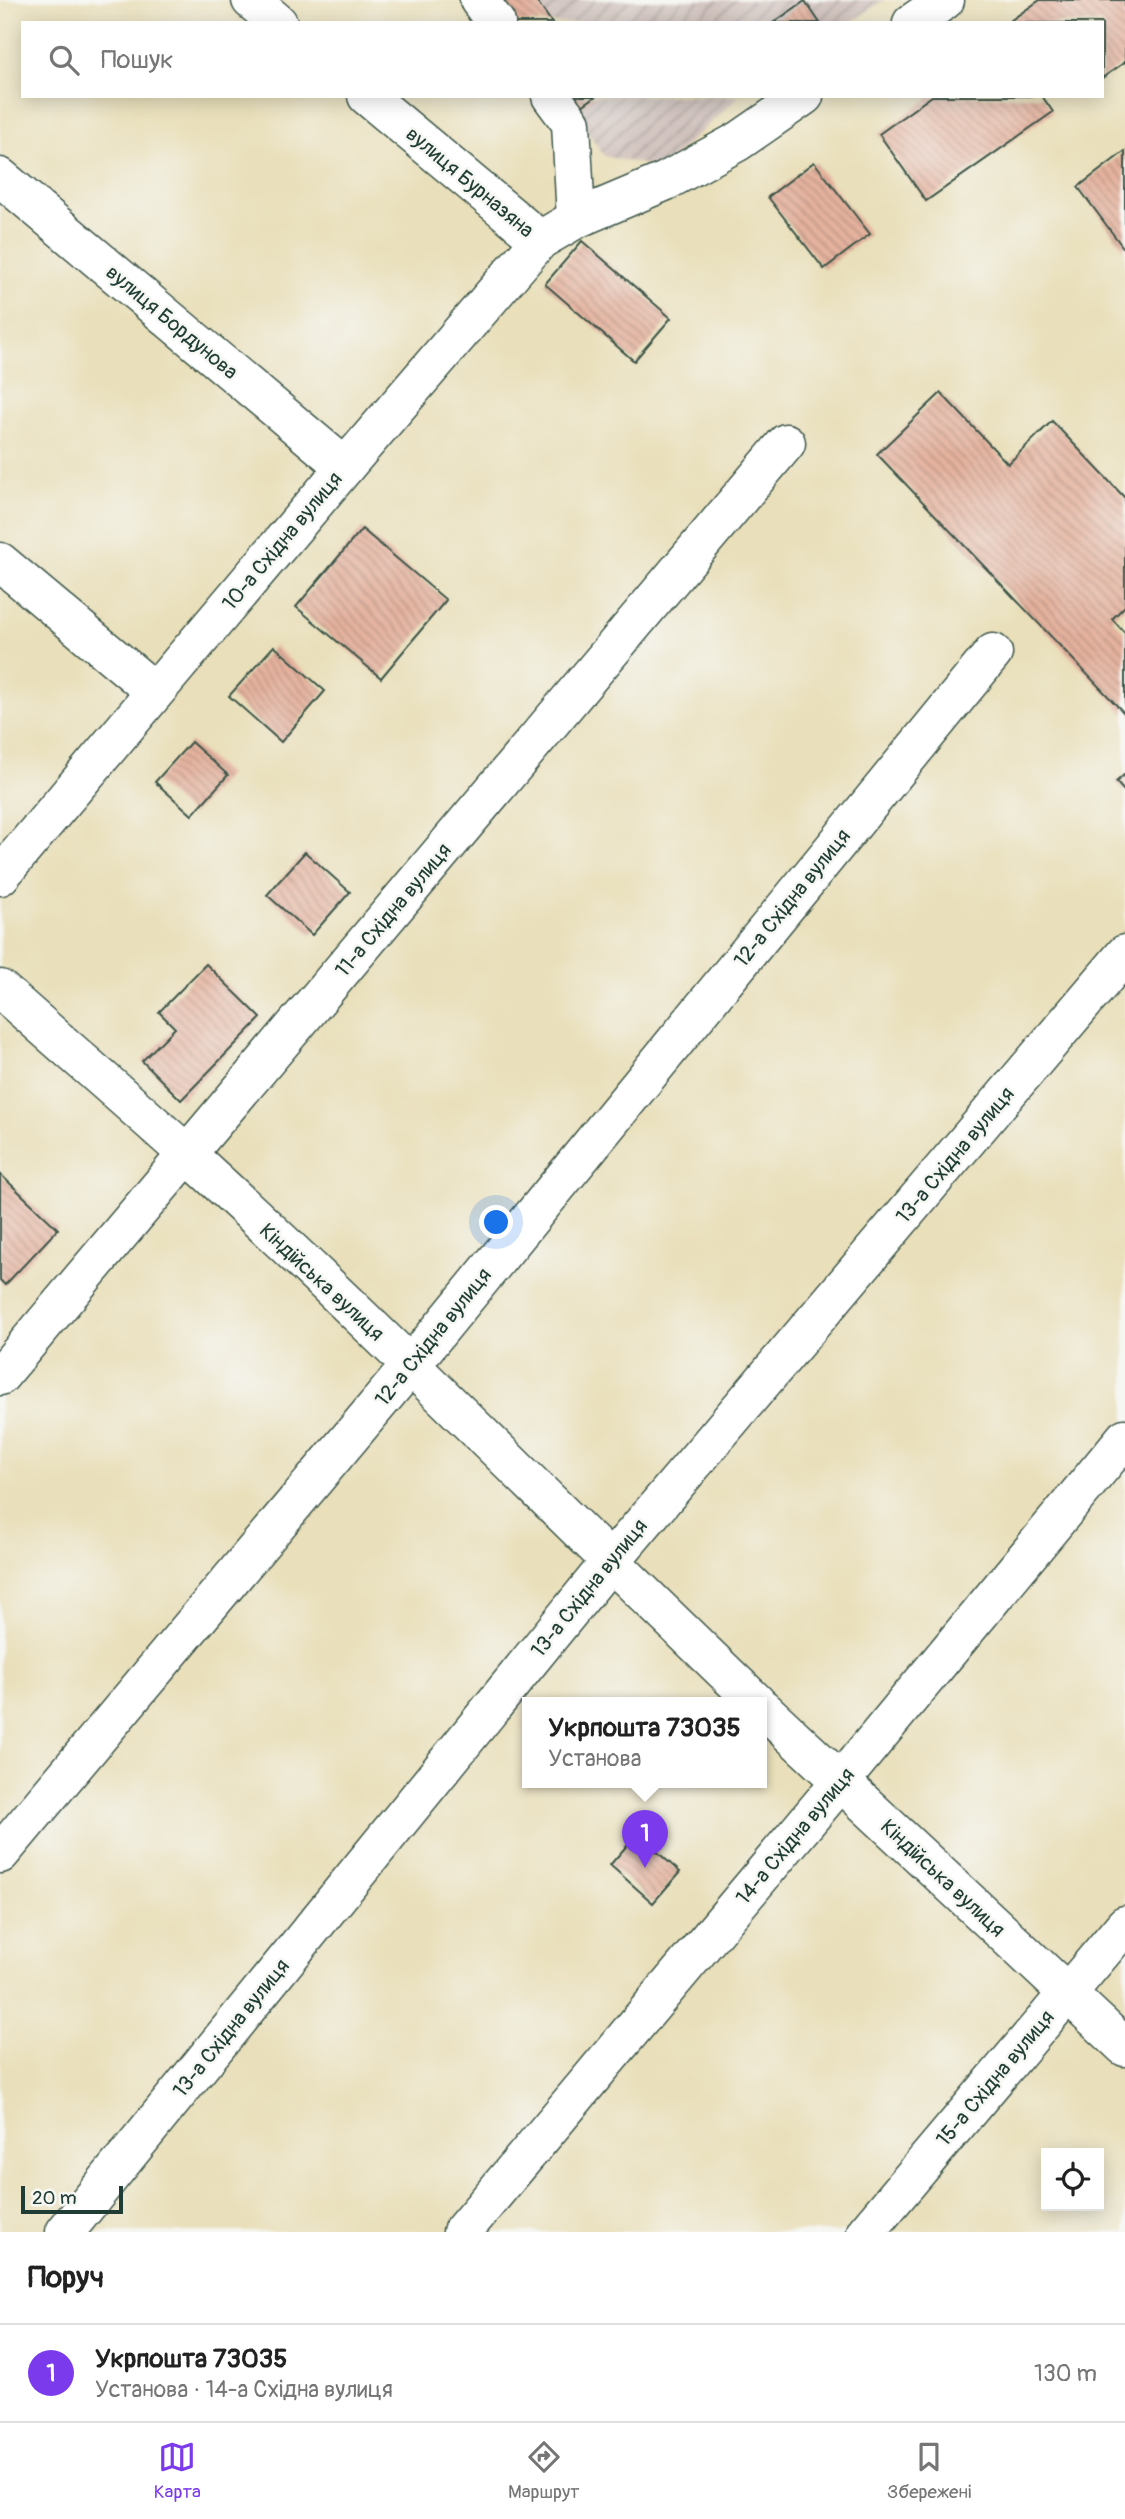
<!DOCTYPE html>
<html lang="uk">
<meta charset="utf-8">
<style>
:root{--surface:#fff;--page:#f6f6f6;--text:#222;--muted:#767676;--line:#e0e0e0;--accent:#7c3aed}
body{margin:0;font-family:Pangolin,sans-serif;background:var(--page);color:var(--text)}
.controls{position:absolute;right:21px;bottom:21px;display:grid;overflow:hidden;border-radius:0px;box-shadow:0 4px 18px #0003}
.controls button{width:63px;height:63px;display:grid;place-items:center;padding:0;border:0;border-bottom:2px solid var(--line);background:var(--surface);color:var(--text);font:35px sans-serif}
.scale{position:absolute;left:21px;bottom:18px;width:102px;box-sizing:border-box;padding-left:7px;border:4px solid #1f3d34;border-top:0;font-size:19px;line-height:24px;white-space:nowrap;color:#1f3d34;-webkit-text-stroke:5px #f6f6f2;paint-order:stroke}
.you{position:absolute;left:497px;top:1223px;width:24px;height:24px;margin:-18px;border:5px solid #fff;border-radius:50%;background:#1a73e8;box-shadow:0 0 0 10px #1a73e833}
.badge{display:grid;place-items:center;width:46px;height:46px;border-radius:50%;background:var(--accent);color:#fff;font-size:23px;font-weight:700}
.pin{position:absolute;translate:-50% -58px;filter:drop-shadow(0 2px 4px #0008)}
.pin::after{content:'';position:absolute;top:37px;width:24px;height:21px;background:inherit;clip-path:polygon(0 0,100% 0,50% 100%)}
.popup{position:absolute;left:522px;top:1697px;width:245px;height:91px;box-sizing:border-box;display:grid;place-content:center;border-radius:0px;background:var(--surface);filter:drop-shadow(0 2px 5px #0005);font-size:23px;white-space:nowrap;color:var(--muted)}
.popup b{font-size:26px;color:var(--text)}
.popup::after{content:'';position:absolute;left:50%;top:100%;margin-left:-14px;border:14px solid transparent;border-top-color:var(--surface)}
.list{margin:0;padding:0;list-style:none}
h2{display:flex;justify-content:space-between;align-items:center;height:91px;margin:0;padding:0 28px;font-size:30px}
h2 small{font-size:23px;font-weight:400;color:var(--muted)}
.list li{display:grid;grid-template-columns:46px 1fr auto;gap:21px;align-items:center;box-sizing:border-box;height:98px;padding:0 28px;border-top:2px solid var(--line)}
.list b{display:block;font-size:26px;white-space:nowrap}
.list p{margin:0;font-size:23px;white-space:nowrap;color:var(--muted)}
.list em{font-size:23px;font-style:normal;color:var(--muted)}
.icon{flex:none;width:38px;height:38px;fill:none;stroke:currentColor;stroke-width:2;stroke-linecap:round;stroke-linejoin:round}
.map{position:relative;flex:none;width:1125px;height:2232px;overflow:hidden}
.search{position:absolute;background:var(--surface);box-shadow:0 4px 18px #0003;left:21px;right:21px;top:21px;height:77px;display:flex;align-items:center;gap:18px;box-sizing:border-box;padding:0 24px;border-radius:0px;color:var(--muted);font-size:26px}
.sheet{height:189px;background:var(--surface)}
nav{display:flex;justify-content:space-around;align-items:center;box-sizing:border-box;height:98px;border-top:2px solid var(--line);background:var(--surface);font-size:19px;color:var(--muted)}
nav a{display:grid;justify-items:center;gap:4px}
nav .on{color:var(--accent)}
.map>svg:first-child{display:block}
.industrial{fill:url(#industrial-furrows)}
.building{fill:url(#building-back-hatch)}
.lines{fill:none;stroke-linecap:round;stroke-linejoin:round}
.minor-casing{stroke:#3d5548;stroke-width:41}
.minor{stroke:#fff;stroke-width:38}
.labels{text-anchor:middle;stroke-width:5;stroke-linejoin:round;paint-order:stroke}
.street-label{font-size:21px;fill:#1f3d34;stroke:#f6f6f2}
</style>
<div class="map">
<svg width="1125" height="2232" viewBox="0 0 1125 2232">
<defs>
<pattern id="industrial-furrows" width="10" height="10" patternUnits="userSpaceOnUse" patternTransform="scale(1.75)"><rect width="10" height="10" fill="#cfc0bb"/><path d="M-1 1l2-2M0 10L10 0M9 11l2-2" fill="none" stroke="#a79d99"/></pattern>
<pattern id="building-back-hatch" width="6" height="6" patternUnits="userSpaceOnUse" patternTransform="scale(1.75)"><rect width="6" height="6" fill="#e5b29e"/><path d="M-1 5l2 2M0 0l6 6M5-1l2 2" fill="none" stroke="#b99282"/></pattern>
</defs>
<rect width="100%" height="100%" fill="#f6f6f2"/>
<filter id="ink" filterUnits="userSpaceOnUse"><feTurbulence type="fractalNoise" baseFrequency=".0143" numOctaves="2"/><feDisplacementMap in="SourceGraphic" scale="14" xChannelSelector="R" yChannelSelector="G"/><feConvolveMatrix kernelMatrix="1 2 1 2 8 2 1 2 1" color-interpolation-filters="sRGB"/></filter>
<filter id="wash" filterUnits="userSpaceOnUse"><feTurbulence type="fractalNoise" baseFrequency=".00686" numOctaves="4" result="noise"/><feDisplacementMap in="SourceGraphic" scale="28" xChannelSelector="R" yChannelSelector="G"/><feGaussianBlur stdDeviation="1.57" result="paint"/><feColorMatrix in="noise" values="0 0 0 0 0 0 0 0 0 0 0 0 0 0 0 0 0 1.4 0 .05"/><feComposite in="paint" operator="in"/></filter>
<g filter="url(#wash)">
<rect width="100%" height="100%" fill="#e9dfba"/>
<!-- industrial -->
<g class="industrial">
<polygon points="498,0 884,0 849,23 514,23"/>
<polygon points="564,96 739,96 661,168 604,156"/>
</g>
<g id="blocks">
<!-- building -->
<g class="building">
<polygon points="498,0 536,0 552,23 514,23"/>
<polygon points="1040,0 1125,0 1125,62 1102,78 1102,23 1007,23"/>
<polygon points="805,1 820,23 773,23"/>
<polygon points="564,96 596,96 575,111"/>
<polygon points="932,96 1042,96 1053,112 926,201 879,134"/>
<polygon points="1125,151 1125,250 1078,187"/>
<polygon points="814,162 870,234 824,269 768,197"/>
<polygon points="582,241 671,318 634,361 545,284"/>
<polygon points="941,393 1008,464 1052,421 1125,498 1125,606 1112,619 1125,633 1125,714 877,454"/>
<polygon points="362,529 446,600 381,678 296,607"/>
<polygon points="274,646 325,691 281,742 229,696"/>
<polygon points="191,742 228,775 192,815 155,782"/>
<polygon points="1125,774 1125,792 1116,782"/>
<polygon points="305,852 350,892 312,935 267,895"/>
<polygon points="206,964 261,1018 181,1100 142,1061 175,1028 159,1012"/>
<polygon points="0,1174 58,1229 5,1285 0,1280"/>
<polygon points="637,1834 680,1872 653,1903 610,1865"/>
</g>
</g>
</g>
<g filter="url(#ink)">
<use href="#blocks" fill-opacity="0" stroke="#3d5548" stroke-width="2"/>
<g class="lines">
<defs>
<g id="minor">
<polyline points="251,0 278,23"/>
<polyline points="479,0 496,23"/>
<polyline points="912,23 945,0"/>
<polyline points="367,96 540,240"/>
<polyline points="551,96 571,123 576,219"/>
<polyline points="0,177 345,467"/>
<polyline points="0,562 154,691"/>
<polyline points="0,876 345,467 540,240 576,219 666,181 739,141 804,96"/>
<path d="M0 989C62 1044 125 1098 187 1154 382 1331 565 1520 756 1702"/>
<polyline points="0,1376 786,443"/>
<polyline points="762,1708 1125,2047"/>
<polyline points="0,1854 410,1366 993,653"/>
<polyline points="65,2232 610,1562 1125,954"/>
<polyline points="462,2232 840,1782 1125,1438"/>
<polyline points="866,2232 1125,1925"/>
</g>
</defs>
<!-- minor casing -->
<use href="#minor" class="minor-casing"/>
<!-- minor -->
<use href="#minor" class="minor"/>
</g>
</g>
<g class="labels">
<!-- street labels -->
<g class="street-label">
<text transform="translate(470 182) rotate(40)" y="7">вулиця Бурназяна</text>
<text transform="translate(172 322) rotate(40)" y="7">вулиця Бордунова</text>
<text transform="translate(282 541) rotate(-50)" y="7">10-а Східна вулиця</text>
<text transform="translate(792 898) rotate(-51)" y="7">12-а Східна вулиця</text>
<text transform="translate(393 910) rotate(-50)" y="7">11-а Східна вулиця</text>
<text transform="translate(955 1155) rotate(-50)" y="7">13-а Східна вулиця</text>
<text transform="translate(322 1282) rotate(43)" y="7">Кіндійська вулиця</text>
<text transform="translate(433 1337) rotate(-51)" y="7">12-а Східна вулиця</text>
<text transform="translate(589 1588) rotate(-51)" y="7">13-а Східна вулиця</text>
<text transform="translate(795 1836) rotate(-50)" y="7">14-а Східна вулиця</text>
<text transform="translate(943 1878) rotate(43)" y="7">Кіндійська вулиця</text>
<text transform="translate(231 2028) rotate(-51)" y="7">13-а Східна вулиця</text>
<text transform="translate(995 2078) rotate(-50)" y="7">15-а Східна вулиця</text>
</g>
</g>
</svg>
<div class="controls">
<button><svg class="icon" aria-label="locate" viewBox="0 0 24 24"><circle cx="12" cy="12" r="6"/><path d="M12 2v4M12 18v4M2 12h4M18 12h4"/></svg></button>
</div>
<div class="scale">20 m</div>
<div class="you"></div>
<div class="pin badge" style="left:645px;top:1868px">1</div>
<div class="popup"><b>Укрпошта 73035</b>Установа</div>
<div class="search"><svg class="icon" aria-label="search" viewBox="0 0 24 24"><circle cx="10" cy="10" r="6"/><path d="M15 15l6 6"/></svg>Пошук</div>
</div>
<section class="sheet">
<h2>Поруч<small></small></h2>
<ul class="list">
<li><span class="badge">1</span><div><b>Укрпошта 73035</b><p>Установа · 14-а Східна вулиця</p></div><em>130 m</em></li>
</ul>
</section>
<nav>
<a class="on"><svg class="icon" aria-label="map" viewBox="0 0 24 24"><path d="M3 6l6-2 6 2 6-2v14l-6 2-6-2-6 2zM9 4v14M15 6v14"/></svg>Карта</a>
<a><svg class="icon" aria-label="directions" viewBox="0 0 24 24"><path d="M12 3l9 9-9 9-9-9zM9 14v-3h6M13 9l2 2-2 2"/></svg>Маршрут</a>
<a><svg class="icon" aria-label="saved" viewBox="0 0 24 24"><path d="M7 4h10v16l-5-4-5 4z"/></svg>Збережені</a>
</nav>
